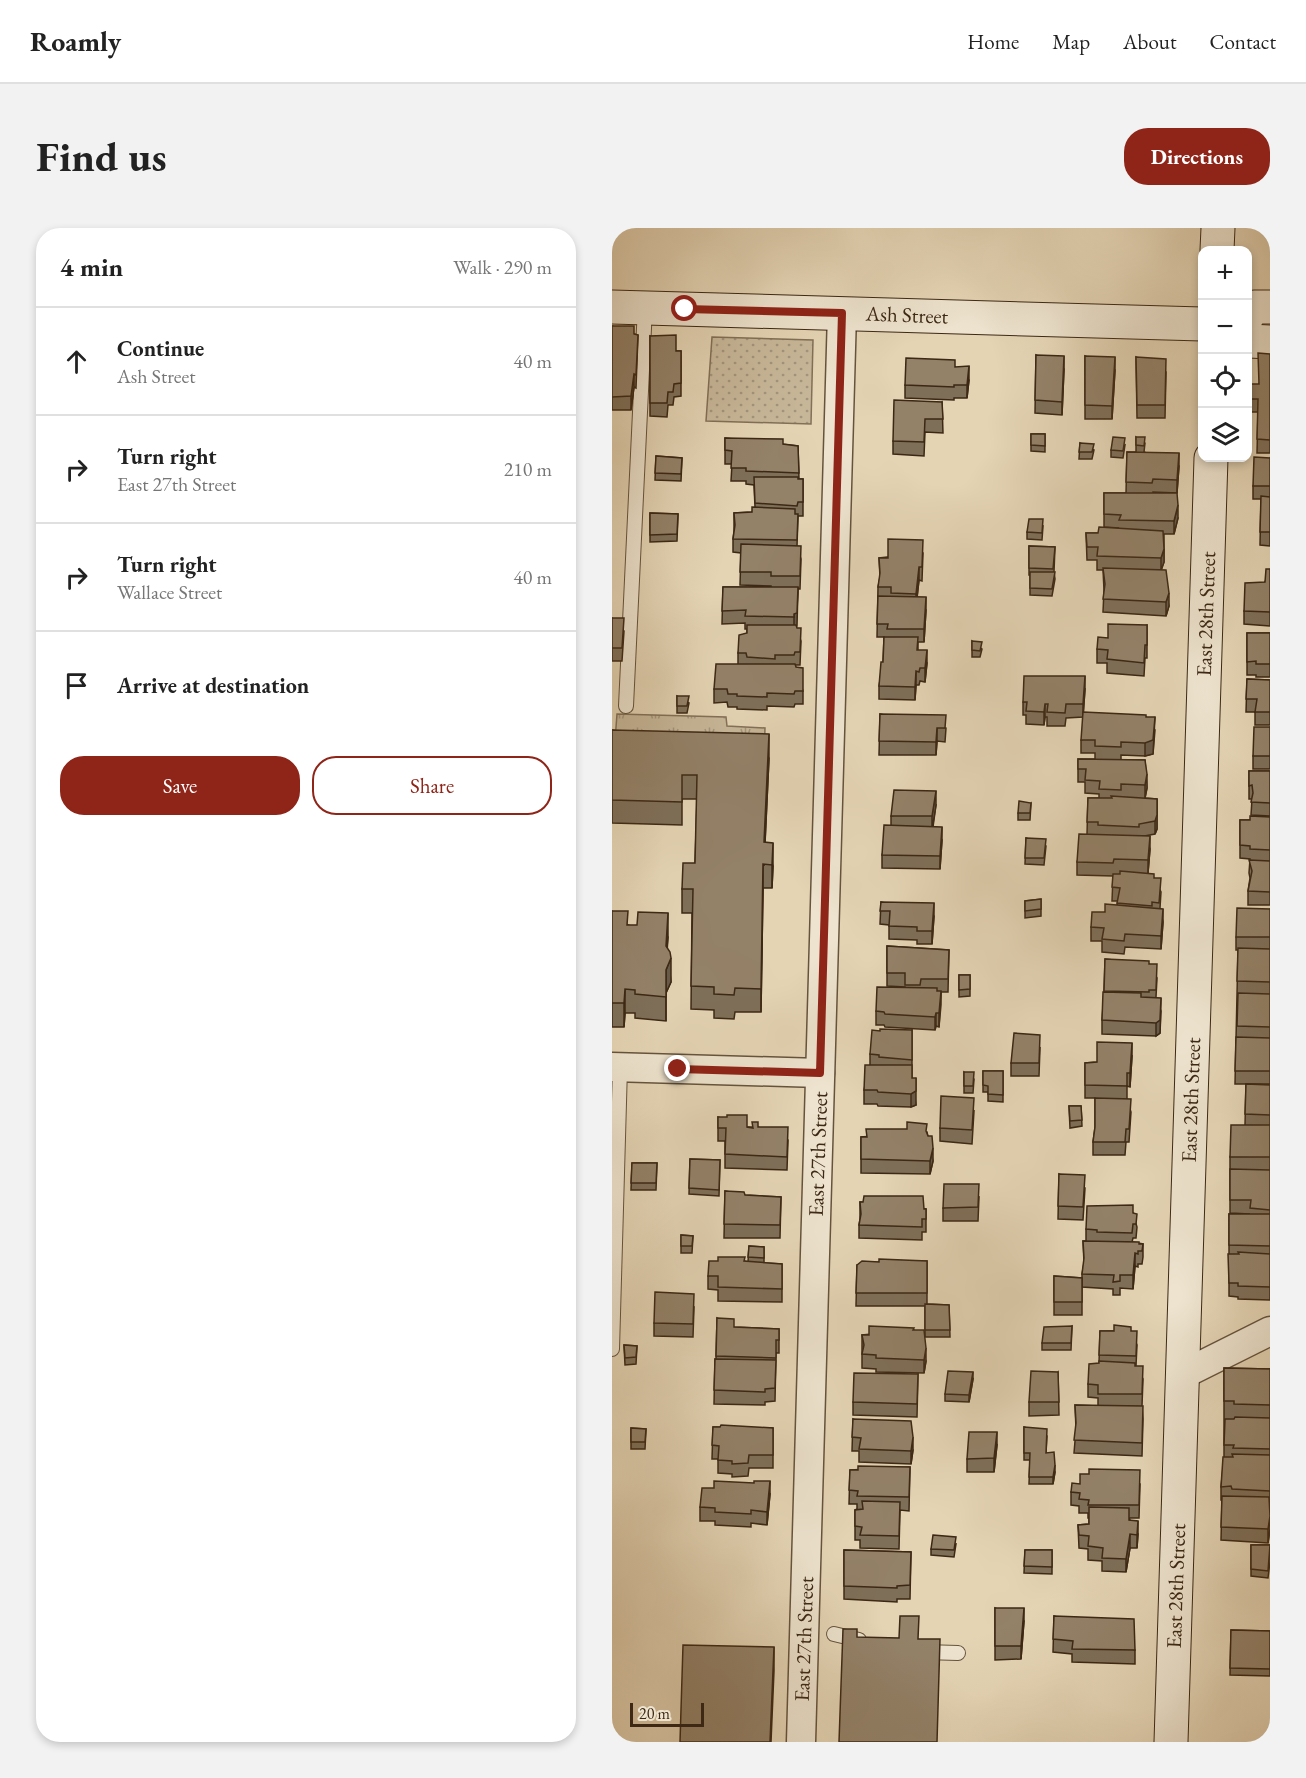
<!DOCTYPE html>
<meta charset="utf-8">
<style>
:root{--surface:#fff;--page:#f2f2f2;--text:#222;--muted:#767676;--line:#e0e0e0;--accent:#8f2418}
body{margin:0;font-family:"EB Garamond",serif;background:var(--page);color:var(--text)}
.controls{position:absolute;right:18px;top:18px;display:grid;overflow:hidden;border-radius:12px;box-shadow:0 3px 9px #0003}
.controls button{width:54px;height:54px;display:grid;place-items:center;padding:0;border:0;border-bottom:2px solid var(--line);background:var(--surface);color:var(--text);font:30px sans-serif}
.scale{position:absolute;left:18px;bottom:15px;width:74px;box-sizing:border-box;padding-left:6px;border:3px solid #3c2815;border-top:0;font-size:16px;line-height:21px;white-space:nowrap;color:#3c2815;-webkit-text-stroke:4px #ede3ce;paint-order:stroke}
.stop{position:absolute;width:18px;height:18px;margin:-14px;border:4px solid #8f2418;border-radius:50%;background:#fff}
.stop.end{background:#8f2418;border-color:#fff;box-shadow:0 2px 6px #0008}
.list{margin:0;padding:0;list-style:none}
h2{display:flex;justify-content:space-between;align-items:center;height:78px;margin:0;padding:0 24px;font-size:26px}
h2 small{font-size:20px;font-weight:400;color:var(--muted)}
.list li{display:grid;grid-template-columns:39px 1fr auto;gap:18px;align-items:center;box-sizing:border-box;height:108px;padding:0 24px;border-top:2px solid var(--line)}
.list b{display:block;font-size:22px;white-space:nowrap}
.list p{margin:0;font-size:20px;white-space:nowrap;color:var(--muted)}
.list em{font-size:20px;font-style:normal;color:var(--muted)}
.actions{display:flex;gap:12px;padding:18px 24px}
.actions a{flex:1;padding:14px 0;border:2px solid var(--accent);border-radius:24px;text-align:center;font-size:21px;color:var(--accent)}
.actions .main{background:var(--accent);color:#fff}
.icon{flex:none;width:33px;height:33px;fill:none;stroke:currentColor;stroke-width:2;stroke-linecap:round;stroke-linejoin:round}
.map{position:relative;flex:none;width:658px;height:1514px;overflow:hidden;border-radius:24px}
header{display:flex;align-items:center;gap:36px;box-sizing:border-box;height:84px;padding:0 30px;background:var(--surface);border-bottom:2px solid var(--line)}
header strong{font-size:28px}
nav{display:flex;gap:33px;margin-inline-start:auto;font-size:21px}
.intro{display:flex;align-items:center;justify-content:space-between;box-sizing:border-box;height:144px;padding:0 36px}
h1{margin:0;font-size:42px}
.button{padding:15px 27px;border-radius:24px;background:var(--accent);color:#fff;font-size:21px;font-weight:700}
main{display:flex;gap:36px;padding:0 36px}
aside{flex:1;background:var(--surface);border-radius:24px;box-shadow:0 3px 9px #0003}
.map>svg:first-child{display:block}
.grass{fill:url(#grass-dots);stroke:#827057;stroke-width:1.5}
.park{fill:url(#park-tufts);stroke:#827057;stroke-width:1.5}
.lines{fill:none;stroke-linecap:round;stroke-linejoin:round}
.lane-casing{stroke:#66533d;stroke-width:16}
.street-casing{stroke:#66533d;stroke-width:31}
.secondary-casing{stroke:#3c2815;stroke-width:35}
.lane{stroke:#ede3ce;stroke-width:14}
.street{stroke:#ede3ce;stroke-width:28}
.secondary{stroke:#ede3ce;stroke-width:33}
.wall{fill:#7e6f59;stroke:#3c2815;stroke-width:1.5}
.shaded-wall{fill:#675a49;stroke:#3c2815;stroke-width:1.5}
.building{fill:#938168;stroke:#3c2815;stroke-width:1.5}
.route{stroke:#8f2418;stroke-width:8}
.labels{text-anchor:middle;stroke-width:4.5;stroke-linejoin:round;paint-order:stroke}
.street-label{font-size:21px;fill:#3c2815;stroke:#ede3ce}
</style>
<header>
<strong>Roamly</strong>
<nav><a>Home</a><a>Map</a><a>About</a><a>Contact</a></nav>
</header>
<div class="intro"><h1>Find us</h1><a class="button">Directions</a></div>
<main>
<aside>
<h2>4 min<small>Walk · 290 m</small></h2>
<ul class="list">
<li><svg class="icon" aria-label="ahead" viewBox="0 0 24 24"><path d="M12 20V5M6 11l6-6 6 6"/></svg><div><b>Continue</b><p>Ash Street</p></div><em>40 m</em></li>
<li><svg class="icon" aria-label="right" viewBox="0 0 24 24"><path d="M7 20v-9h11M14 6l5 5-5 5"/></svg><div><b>Turn right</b><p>East 27th Street</p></div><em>210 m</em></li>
<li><svg class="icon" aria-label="right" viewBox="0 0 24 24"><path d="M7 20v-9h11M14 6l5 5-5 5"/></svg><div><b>Turn right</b><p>Wallace Street</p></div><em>40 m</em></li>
<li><svg class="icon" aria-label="arrive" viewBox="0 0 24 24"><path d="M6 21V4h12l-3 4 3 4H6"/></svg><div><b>Arrive at destination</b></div></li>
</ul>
<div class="actions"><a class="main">Save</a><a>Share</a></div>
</aside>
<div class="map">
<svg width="658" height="1514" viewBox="0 0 658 1514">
<defs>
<pattern id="grass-dots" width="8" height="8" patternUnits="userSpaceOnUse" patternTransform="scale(1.5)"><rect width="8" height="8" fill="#c7b799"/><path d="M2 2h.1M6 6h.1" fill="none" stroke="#a3957c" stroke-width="1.8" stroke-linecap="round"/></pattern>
<pattern id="park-tufts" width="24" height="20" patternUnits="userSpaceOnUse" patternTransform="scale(1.5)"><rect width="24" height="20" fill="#c7b799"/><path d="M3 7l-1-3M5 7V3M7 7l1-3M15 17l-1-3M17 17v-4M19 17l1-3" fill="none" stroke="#a3957c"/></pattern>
</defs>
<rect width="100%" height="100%" fill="#e4d4b4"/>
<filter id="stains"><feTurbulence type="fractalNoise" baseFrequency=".00333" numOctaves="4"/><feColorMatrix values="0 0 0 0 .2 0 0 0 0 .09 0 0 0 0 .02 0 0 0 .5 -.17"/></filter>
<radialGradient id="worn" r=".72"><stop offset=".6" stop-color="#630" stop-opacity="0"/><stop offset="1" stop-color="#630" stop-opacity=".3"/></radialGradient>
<!-- grass -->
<polygon class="grass" points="100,109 201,112 199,196 94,193"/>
<!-- park -->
<polygon class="park" points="5,486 114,489 115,498 153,500 152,529 2,526"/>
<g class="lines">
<defs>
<g id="lane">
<polyline points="14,478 33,79"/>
<polyline points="0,1121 8,839"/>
<polyline points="222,1406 247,1412"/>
<polyline points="312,1424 346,1425"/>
</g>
<g id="street">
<polyline points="0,839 208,845"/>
<polyline points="570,1147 658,1103"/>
<polyline points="189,1514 230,85"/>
</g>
<g id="secondary">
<polyline points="605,22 606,0"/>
<polyline points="0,79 590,96"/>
<polyline points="636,87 642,79 658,79"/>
<polyline points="636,110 637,113 658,114"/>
<polyline points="559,1514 599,230"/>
</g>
</defs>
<!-- lane casing -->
<use href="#lane" class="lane-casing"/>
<!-- street casing -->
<use href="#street" class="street-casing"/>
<!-- secondary casing -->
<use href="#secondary" class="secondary-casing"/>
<!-- lane -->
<use href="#lane" class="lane"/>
<!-- street -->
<use href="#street" class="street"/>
<!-- secondary -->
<use href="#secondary" class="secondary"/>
</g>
<!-- wall -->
<g class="wall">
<polygon points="0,98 22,106 26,107 24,160 22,159 19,182 0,182"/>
<polygon points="38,108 64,123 69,123 69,168 62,169 61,177 56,177 55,189 38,188"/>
<polygon points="658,126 658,225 645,225 646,184 637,184 637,171 647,156"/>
<polygon points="424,127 452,141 450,187 423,185"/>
<polygon points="473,128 503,142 500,191 473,191"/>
<polygon points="524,129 554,144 553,190 525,190"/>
<polygon points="343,139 357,152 355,170 342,170 342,172 293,170 293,157"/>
<polygon points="330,174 331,205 313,204 312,228 281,226 281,213"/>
<polygon points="419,206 433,206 433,224 419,223"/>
<polygon points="524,209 533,215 532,224 567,238 565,265 541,264 541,265 566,290 562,306 552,306 552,334 549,342 557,378 554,388 491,384 492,362 491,342 485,342 485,332 475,332 474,305 486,305 507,300 492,299 492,265 514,265 515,224 524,224"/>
<polygon points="113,210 186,218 187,251 191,251 191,288 186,288 185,318 189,331 188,361 186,361 184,399 189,413 188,437 183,437 191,463 191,476 183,476 182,479 155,478 155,482 125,481 125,479 116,479 115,474 102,475 102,461 126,436 126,425 135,405 135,401 133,401 133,395 110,396 111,359 159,359 159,358 128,357 129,325 121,324 121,311 122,303 122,285 140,284 143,279 142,257 134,256 134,253 119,253 120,236 113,236"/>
<polygon points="468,215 482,222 480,231 467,231"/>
<polygon points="513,217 511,230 499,229 499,222"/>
<polygon points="44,228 70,230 69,253 43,252"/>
<polygon points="658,230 658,318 648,317 649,271 641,271 641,258"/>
<polygon points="38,285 66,286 65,313 38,314"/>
<polygon points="431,298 430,312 415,311 415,304"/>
<polygon points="417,318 443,319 442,344 443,351 440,368 418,367 418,347 417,347"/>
<polygon points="311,325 310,353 307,352 305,369 314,382 312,414 306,414 306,422 315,435 313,454 308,453 307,457 304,457 303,472 267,471 267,458 271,434 272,409 265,409 266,359 268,349 267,330"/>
<polygon points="658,341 658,398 632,396 632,383 653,354"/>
<polygon points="0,390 12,403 10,433 0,433"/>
<polygon points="535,397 535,430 533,430 532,448 495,445 495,435 485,435 485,421 496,410"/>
<polygon points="635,405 658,405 658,449 644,449 644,447 635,447"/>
<polygon points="360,413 370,421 368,429 360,429"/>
<polygon points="635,451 658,452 658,497 643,497 643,484 634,484"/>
<polygon points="473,461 471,489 454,490 453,498 435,498 435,489 433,489 432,497 414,496 414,487 411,487 411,474"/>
<polygon points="65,468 77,475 75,485 65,485"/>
<polygon points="268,486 334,500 333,514 325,513 324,527 267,527"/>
<polygon points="534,489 543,502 541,526 533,528 509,527 509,532 533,532 535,560 533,570 545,571 545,601 543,606 532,608 538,621 536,645 542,650 549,664 548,680 551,694 549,721 513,719 512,726 490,724 490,713 479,713 479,699 493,684 505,677 506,673 500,673 501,648 465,647 465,634 475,606 476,570 487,570 487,566 473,565 473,554 466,554 466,531 483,531 483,525 469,525 469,512"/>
<polygon points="658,499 658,541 641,541 641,528"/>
<polygon points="0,502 157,530 153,614 161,638 160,660 151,660 149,784 123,784 122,791 102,790 102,782 79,781 80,685 70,685 70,661 83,635 85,571 70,571 70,597 0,595"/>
<polygon points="637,543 658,543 658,588 639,587 640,571 637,571"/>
<polygon points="419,575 418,592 406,592 406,585"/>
<polygon points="324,577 321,599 330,612 328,641 270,640 270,627 279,597 279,588"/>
<polygon points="658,589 658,677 636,677 636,663 638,650 637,645 638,631 628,630 628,592 638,592"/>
<polygon points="414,610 434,618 432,637 413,636"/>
<polygon points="429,671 429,688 413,690 413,673"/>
<polygon points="269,674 322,688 320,716 305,716 305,712 277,711 277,697 268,696"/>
<polygon points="658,681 658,856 623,856 626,722 624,722 624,709"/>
<polygon points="0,683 16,697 56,709 55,719 59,754 54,765 54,793 23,790 23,785 13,785 12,799 0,799"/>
<polygon points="275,718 337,722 336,764 329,764 327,799 324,798 323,802 273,799 272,797 264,797 264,783 293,760 293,759 275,758"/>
<polygon points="493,731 537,736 545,750 544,769 549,783 548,805 544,808 490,806 490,792 492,764"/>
<polygon points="347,747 358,747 358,768 347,769"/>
<polygon points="300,802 300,850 304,877 299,879 266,878 265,876 252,876 252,862 258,837 258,826"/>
<polygon points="428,820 427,848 399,848 399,835"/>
<polygon points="520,828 518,859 515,858 515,871 519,884 517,914 514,914 513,927 481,927 481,914 483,899 483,870 473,870 473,835 485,834"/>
<polygon points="371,843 391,843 391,874 376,873 376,864 371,864"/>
<polygon points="352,844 362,851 361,865 352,865"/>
<polygon points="634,856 658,857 658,1072 626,1071 626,1069 617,1068 617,986 638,986 618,985 618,929 633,897"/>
<polygon points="457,878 469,878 470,898 458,900"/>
<polygon points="362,883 360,916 328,913 328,900"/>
<polygon points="106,889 135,899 146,899 176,912 175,942 113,940 113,913 106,913"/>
<polygon points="315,904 321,933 318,946 249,945 249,909"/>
<polygon points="78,931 108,932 107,968 77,966"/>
<polygon points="20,935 45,935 44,962 19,962"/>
<polygon points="447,946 473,960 471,992 446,991"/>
<polygon points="113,963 133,967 169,969 168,1010 112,1010"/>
<polygon points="367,969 366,993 331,993 331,980"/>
<polygon points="248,974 314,981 314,1004 310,1004 310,1012 247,1010 247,997 248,991"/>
<polygon points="521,985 525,999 524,1010 521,1010 520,1014 531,1016 531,1029 530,1036 526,1036 526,1039 523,1038 521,1061 508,1060 508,1067 501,1067 501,1061 470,1059 470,1046 472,1035 471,1013 474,1013 474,1001"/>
<polygon points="69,1007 81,1008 80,1025 69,1025"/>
<polygon points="137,1018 152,1019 152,1035 170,1036 170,1074 106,1073 106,1062 96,1061 96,1048 133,1033 136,1034"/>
<polygon points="315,1033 315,1076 337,1077 338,1109 313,1109 313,1078 244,1078 245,1037 267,1034"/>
<polygon points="442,1048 470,1050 470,1087 442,1087"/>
<polygon points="82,1079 81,1109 42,1108 42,1095"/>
<polygon points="105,1090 122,1099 167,1101 167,1125 164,1125 163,1173 153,1174 153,1177 102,1176 103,1131 104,1131"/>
<polygon points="460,1098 459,1122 430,1122 430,1115"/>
<polygon points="302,1102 314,1133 312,1145 264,1144 264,1141 250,1140 250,1107"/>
<polygon points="488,1103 519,1103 525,1117 524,1138 531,1151 530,1178 531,1191 530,1228 462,1225 464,1201 463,1177 486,1178 486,1170 476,1169 476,1156 487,1135"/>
<polygon points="12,1117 25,1118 24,1136 13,1137"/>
<polygon points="612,1140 658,1141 658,1140 658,1301 656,1315 609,1312 610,1272 609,1272 609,1259 612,1229"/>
<polygon points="446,1144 447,1187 417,1188 417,1174"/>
<polygon points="306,1146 305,1189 241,1187 241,1174"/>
<polygon points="361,1151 357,1174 333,1173 333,1166"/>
<polygon points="241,1191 301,1222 299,1236 247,1234 247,1223 240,1223"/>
<polygon points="101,1199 161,1200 161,1240 137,1240 136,1248 120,1249 120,1246 106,1245 106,1231 100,1231"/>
<polygon points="412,1199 435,1208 434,1225 443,1244 441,1256 417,1256 418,1232 412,1232"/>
<polygon points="19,1200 34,1201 33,1221 19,1221"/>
<polygon points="385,1217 382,1244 355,1244 355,1231"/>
<polygon points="298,1239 297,1283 288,1282 287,1321 248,1320 248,1312 243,1312 243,1282 245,1281 245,1276 237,1276 238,1242"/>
<polygon points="528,1256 527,1290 517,1290 526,1306 525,1320 518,1320 514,1344 490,1343 490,1333 476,1332 476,1321 467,1320 466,1297 477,1296 477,1290 476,1290 476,1285 467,1285 467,1278 459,1277 459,1264"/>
<polygon points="158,1266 155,1297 139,1295 139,1299 103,1297 103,1293 88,1293 88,1279"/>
<polygon points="344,1316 342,1329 319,1327 319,1321"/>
<polygon points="639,1317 658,1317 658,1334 656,1350 639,1348"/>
<polygon points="232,1322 299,1324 298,1371 285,1371 285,1374 232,1371"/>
<polygon points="413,1322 440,1322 440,1346 412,1345"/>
<polygon points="383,1380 412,1393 409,1431 383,1432"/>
<polygon points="442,1388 523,1422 523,1436 460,1434 460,1426 441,1424"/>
<polygon points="619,1402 658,1403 658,1448 618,1447"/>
</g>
<!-- shaded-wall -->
<g class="shaded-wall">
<polygon points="452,128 452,141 450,187 450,174"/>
<polygon points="503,129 503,142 500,191 500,178"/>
<polygon points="357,138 357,152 355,170 355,157"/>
<polygon points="22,146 22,159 19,182 19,168"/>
<polygon points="567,225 567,238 565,265 565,252"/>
<polygon points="566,277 566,290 562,306 562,293"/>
<polygon points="552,321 552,334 549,343 549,330"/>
<polygon points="307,339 307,352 304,380 304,366"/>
<polygon points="186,359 185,398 182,399 182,403 182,386"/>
<polygon points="557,365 557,378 554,388 554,374"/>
<polygon points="314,369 314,382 312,414 312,401"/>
<polygon points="315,422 315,435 313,454 313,440"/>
<polygon points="304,443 304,457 303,472 303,459"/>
<polygon points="473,448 473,461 471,489 471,476"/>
<polygon points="433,476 433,489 432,497 432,484"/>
<polygon points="543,489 541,526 533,528 533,515"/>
<polygon points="325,500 325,513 324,527 324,514"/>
<polygon points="157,506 157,530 152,638 152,614"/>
<polygon points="535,546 535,560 533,570 533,557"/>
<polygon points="324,563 324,577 320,602 320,588"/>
<polygon points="545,571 545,601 543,606 543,593"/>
<polygon points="330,599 330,612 328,641 328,628"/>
<polygon points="538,608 538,621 536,645 536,632"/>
<polygon points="161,615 161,638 160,660 160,637"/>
<polygon points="151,636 151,660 149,784 149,761"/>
<polygon points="322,675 322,688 320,716 320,703"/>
<polygon points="551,681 551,694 549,721 549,708"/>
<polygon points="56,685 56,709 54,741 54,718"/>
<polygon points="59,730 59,754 54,765 54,793 54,742"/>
<polygon points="13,761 13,785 12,799 12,775"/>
<polygon points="329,763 329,777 327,799 327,785"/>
<polygon points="549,770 548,805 544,808 544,795"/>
<polygon points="324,785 324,798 323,802 323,789"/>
<polygon points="520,815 520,828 518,859 518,845"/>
<polygon points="304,850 304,877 299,879 299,866"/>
<polygon points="321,920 321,933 318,946 318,933"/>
<polygon points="523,1025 523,1038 521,1061 521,1047"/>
<polygon points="314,1120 314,1133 312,1145 312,1132"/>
<polygon points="361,1144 361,1151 357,1174 357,1167"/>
<polygon points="385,1204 385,1217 382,1244 382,1230"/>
<polygon points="301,1209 301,1222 299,1236 299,1223"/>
<polygon points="443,1237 443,1244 441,1256 441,1249"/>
<polygon points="158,1253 158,1266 155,1297 155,1284"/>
<polygon points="658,1288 658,1301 656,1315 656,1301"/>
<polygon points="526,1293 526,1306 525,1320 525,1307"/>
<polygon points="518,1306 518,1320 514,1344 514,1331"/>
<polygon points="412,1380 412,1393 409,1431 409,1418"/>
<polygon points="162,1419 162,1443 159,1514 158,1514"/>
</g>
<!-- building -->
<g class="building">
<polygon points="0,98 22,98 22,106 26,107 24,147 22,146 19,168 0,169"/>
<polygon points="64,107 64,123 69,123 69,155 62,156 61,164 56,164 55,175 38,175 38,108"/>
<polygon points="646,125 658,126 658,212 645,211 646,171 637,171 638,156 647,156"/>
<polygon points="424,127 452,128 450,174 423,172"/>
<polygon points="473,128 503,129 500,178 473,177"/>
<polygon points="524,129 554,131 553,177 525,177"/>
<polygon points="294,130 343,132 343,139 357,138 355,157 342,157 342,159 293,157"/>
<polygon points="282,172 330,174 331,191 313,191 312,214 281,213"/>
<polygon points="419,206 433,206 433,218 419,217"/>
<polygon points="501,209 513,210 511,223 499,222"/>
<polygon points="524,209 533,209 532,218 524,217"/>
<polygon points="113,210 171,211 171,216 186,218 187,245 134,243 134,240 119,240 120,223 113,222"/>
<polygon points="468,215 482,216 480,224 467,224"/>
<polygon points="515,224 567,225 565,252 541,251 540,255 514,254"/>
<polygon points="44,228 70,230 69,246 43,245"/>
<polygon points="642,229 658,230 658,258 641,258"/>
<polygon points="142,249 186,249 186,251 191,251 191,274 186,274 185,278 143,275"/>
<polygon points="492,265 565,265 566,277 562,293 507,292 509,287 492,286"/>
<polygon points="649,268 658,269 658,304 648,304"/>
<polygon points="140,279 183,281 183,286 186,286 185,312 121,311 123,297 122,285 140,284"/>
<polygon points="38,285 66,286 65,306 38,307"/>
<polygon points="417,291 431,291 430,305 415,304"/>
<polygon points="487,299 551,303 552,321 549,330 485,328 486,319 475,319 474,305 486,305"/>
<polygon points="276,311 311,312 310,339 307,339 304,366 279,365 279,359 266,359 268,345 267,330 276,330"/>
<polygon points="129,316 189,318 188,348 159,348 159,344 128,344"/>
<polygon points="417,318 443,319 441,341 417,340"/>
<polygon points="491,340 554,342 557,365 554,374 491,371 493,356"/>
<polygon points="654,341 658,341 658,384 632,383 633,355 653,354"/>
<polygon points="418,344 443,344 440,361 418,360"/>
<polygon points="111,359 186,359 185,385 182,386 182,389 133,388 134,382 110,383"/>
<polygon points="266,368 314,369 312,401 275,401 276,396 265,396"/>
<polygon points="0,390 12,390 10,420 0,420"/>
<polygon points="496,396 535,397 535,417 533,417 532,435 495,431 496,422 485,421 486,409 496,410"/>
<polygon points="135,397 184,397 185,400 189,400 188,424 183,424 182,427 163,427 163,431 135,429 134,425 126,425 127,407 135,405"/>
<polygon points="635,405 658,405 658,436 644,436 644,433 635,434"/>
<polygon points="272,409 306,409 305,422 315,422 313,440 308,440 307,444 304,443 303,459 267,458 269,434 271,434"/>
<polygon points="360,413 370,414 368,423 360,422"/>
<polygon points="104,436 183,436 184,439 191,440 191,463 183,463 182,466 155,465 155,469 125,468 125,466 116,466 115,461 102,461"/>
<polygon points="412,448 473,448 471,476 454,476 453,485 435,484 436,476 433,476 432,484 414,483 415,474 411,474"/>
<polygon points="635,451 658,452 658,484 643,484 645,471 634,471"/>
<polygon points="65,468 77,468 75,478 65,478"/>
<polygon points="471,484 534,487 534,489 543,489 541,512 533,515 509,514 509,519 483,518 483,512 469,512"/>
<polygon points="268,486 334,487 333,500 325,500 324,514 267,513"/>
<polygon points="642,499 658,499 658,528 641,528"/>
<polygon points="0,502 157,506 152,614 161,615 160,637 151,636 149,761 123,760 122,767 102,766 102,759 79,758 81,661 70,661 71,635 83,635 85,547 70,547 70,574 0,572"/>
<polygon points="466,531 533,532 535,546 533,557 509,556 509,562 487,561 488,553 473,552 474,541 466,541"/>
<polygon points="637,543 658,543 658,575 639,574 641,565 640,557 637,558"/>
<polygon points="282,562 324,563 320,588 279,588"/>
<polygon points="499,568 545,571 545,587 543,593 527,596 527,599 486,597 486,594 475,594 476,570 500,570"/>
<polygon points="407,573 419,575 418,585 406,585"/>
<polygon points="638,588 658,589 658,622 638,621 638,618 628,617 628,592 638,592"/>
<polygon points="272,597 330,599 328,628 270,627"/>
<polygon points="467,606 538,608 536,632 502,631 501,635 465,634"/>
<polygon points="414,610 434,611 432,630 413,630"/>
<polygon points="637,632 658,633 658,664 636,663 640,643"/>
<polygon points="508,643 542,646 542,650 549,650 547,675 540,674 540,678 505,675 508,660 500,659 501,646 508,646"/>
<polygon points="429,671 429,681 413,683 413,673"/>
<polygon points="269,674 322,675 320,703 305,703 305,699 277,698 278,683 268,683"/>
<polygon points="493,676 551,681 549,708 513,706 512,713 490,711 492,700 479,699 480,684 493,684"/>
<polygon points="625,680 658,681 658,709 624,709"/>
<polygon points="0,683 16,683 15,697 25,697 26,684 56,685 54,718 58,724 59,730 54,742 54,769 23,766 23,762 13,761 12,775 0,775"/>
<polygon points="275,718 337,722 336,751 309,751 308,757 293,757 293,745 275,745"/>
<polygon points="626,720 658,721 658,754 625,753"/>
<polygon points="493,731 537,733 537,736 545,736 544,762 537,762 537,764 492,763"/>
<polygon points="347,747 358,747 358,761 347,762"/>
<polygon points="265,759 325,760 325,763 329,763 327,785 324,785 323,789 273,786 272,784 264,783"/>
<polygon points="491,764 529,765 529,769 549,770 548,792 544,795 490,792"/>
<polygon points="626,765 658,766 658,799 625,798"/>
<polygon points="268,801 300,802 300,832 267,829 267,827 258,826 260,802 268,803"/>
<polygon points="402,805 428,807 427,835 399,835"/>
<polygon points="624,809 658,810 658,843 623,843"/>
<polygon points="485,814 520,815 518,845 515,845 515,858 473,857 473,835 485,834"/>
<polygon points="253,837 300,837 300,850 304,850 304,863 299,866 266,864 265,862 252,862"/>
<polygon points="371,843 391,843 391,867 376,866 376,858 371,857"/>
<polygon points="352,844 362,844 361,858 352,858"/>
<polygon points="634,856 658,857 658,887 633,886"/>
<polygon points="329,868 362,870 360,902 328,900"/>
<polygon points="483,870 519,871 517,901 514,901 513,914 481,914 483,899"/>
<polygon points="457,878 469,878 470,892 458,893"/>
<polygon points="115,887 135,887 135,899 141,900 140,894 146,894 146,899 176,899 175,929 113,926 114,900 106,900 106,889 115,889"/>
<polygon points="295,894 315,896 314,903 316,908 320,908 321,920 318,933 249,931 249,909 255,909 254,901 295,901"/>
<polygon points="619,897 658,897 658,929 618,929"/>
<polygon points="78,931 108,932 107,962 77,960"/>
<polygon points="20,935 45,935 44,955 19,955"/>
<polygon points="618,941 658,942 658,982 638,980 639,972 618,972"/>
<polygon points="447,946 473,947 471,979 446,978"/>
<polygon points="332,956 367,956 366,979 331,980"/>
<polygon points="113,963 132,964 133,967 169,969 168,997 112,996"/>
<polygon points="252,968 311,968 312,981 314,981 314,991 310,991 310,999 247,997 249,986 248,974 251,974"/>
<polygon points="521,977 521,985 525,986 524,996 521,996 520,1005 485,1004 485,1002 474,1001 475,978"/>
<polygon points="617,986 658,986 658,1018 617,1017"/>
<polygon points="69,1007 81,1008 80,1018 69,1018"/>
<polygon points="471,1013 527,1014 527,1016 531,1016 530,1023 526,1023 526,1026 523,1025 521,1047 508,1047 508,1053 501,1054 502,1047 470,1046 472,1030"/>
<polygon points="137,1018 152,1019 152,1030 136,1029"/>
<polygon points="626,1024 658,1026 658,1059 626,1058 626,1055 617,1055 616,1026 627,1026"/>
<polygon points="106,1029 133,1029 132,1033 170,1036 170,1061 106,1059 106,1048 96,1048 97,1033 106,1033"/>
<polygon points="267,1031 315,1033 315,1065 244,1065 245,1037 250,1033 267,1034"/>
<polygon points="442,1048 470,1050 470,1074 442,1074"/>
<polygon points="43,1064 82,1066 81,1096 42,1095"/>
<polygon points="313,1076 337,1077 338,1102 313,1102"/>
<polygon points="105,1090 122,1091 122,1099 167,1101 167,1112 164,1112 164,1130 104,1128"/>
<polygon points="502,1097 519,1099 519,1103 525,1103 524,1128 487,1127 488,1103 502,1103"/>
<polygon points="257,1098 302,1100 301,1102 312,1102 314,1120 312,1132 264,1130 264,1127 250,1126 252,1117 250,1107 257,1107"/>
<polygon points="460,1098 459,1115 430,1115 432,1099"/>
<polygon points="12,1117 25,1118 24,1129 13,1130"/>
<polygon points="103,1131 164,1132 163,1160 153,1161 153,1164 102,1162"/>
<polygon points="487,1133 523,1135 523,1138 531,1138 530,1166 486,1166 486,1157 476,1156 477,1136 487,1135"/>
<polygon points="612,1140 658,1141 658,1140 658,1177 622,1176 622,1173 612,1173"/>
<polygon points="336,1143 361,1144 357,1167 333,1166"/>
<polygon points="419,1143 446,1144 447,1174 417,1174"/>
<polygon points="242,1145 306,1146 305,1176 241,1174"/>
<polygon points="463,1177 531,1178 530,1215 462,1212 464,1195"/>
<polygon points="623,1189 658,1190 658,1221 621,1220 622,1217 612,1217 613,1191 622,1191"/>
<polygon points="241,1191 299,1193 301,1209 299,1223 247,1221 249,1210 240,1209"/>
<polygon points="109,1197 161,1200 161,1227 137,1227 136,1235 120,1236 120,1233 106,1232 107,1218 100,1217 101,1199 108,1199"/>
<polygon points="412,1199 435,1201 434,1225 442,1224 443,1237 441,1249 417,1249 418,1225 412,1225"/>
<polygon points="19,1200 34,1201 33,1214 19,1214"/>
<polygon points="357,1204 385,1204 382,1230 355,1231"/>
<polygon points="620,1226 658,1227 658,1263 620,1261 619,1258 609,1259 611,1229 621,1229"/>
<polygon points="246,1238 298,1239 297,1269 245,1268 246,1263 237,1262 238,1242 246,1242"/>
<polygon points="477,1241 528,1242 527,1277 476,1277 477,1272 467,1271 468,1265 459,1264 460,1255 468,1256 468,1246 477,1246"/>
<polygon points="102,1253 142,1255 142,1253 158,1253 155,1284 139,1282 139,1286 103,1284 103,1280 88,1279 90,1260 102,1260"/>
<polygon points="610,1268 657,1269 658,1288 656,1301 609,1299"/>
<polygon points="250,1273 288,1274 287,1308 248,1307 250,1299 243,1298 243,1282 251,1281"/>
<polygon points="477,1279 517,1280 517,1292 526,1293 525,1307 518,1306 514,1331 490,1330 491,1320 476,1318 477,1308 467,1307 466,1297 477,1296"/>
<polygon points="321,1307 344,1309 342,1322 319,1321"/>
<polygon points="639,1317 658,1317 656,1343 639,1341"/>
<polygon points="232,1322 299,1324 298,1357 285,1358 285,1360 232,1358"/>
<polygon points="413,1322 440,1322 440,1339 412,1338"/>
<polygon points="383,1380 412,1380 409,1418 383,1418"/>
<polygon points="288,1388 307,1388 306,1411 328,1411 325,1514 227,1514 231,1401 245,1401 245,1409 287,1410"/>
<polygon points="442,1388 522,1391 523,1422 460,1421 461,1413 441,1411"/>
<polygon points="619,1402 658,1403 658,1441 618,1440"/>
<polygon points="71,1417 162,1419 158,1514 68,1514"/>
</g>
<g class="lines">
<!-- route -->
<polyline class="route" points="66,841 208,845 230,85 73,81"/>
</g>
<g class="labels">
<!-- street labels -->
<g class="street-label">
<text transform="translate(295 87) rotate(2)" y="7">Ash Street</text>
<text transform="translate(594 386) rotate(-88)" y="7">East 28th Street</text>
<text transform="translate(579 872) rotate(-88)" y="7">East 28th Street</text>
<text transform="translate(206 926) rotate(-88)" y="7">East 27th Street</text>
<text transform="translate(564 1358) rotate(-88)" y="7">East 28th Street</text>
<text transform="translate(192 1411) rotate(-88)" y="7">East 27th Street</text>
</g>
</g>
<rect width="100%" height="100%" filter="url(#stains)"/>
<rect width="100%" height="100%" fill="url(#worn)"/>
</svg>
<div class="controls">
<button>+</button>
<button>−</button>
<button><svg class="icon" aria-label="locate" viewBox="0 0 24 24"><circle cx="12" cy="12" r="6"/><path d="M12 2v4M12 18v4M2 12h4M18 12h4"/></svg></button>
<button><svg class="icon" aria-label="layers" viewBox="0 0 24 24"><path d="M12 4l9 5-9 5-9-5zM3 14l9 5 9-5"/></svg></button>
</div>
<div class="scale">20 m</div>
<div class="stop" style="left:73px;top:81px"></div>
<div class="stop end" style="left:66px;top:841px"></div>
</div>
</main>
